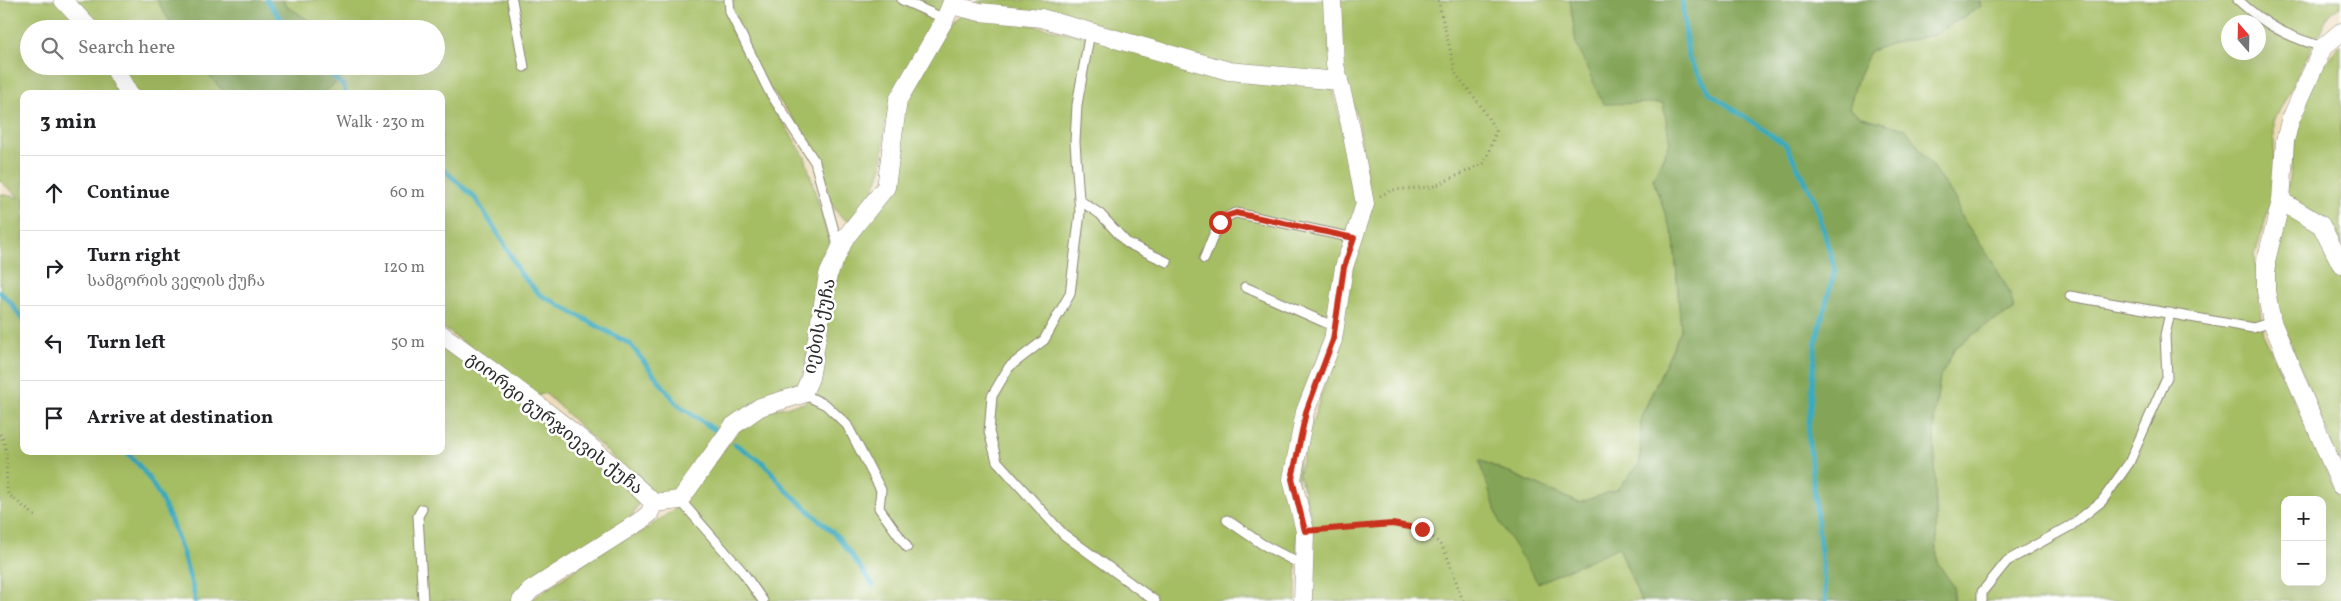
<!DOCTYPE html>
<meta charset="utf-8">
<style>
:root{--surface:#fff;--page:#f6f6f6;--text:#202124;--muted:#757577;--line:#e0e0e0}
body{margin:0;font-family:Vollkorn,"Noto Serif Georgian",serif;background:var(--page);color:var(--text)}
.controls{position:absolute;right:15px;bottom:15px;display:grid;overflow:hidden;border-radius:10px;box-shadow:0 5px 20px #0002}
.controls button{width:45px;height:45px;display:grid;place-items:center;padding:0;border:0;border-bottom:1px solid var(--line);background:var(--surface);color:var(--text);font:25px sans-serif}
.compass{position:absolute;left:2221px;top:15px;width:45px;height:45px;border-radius:50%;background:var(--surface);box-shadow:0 5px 20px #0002;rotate:340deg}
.stop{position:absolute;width:15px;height:15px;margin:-11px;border:4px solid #c8321e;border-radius:50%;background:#fff}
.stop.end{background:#c8321e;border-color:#fff;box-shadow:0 1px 5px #0008}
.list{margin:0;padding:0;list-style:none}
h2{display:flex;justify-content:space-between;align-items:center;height:65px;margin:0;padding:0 20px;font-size:21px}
h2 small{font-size:16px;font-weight:400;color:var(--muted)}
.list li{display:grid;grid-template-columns:32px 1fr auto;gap:15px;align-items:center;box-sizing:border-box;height:75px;padding:0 20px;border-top:1px solid var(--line)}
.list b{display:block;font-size:19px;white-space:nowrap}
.list p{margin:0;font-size:16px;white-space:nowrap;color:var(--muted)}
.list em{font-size:16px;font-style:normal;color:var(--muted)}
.icon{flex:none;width:28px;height:28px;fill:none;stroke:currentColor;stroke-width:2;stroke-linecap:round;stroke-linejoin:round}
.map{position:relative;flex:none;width:2341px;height:601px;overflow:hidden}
.search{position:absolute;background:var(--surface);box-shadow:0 5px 20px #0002;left:20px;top:20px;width:425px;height:55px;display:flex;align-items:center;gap:12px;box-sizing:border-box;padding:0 18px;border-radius:28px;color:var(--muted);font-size:19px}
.panel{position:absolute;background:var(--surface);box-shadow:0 5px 20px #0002;left:20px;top:90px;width:425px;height:365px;border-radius:10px}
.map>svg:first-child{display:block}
.green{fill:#a6be63;stroke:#687447;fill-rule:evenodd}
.forest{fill:#84a559;stroke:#586842}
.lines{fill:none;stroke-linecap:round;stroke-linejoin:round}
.stream{stroke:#3caabb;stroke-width:5}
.service-casing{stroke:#8c8473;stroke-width:11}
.minor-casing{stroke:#8c8473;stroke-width:19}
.path{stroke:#8c8473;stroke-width:3;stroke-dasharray:1 4;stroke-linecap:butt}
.service{stroke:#fff;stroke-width:9}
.minor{stroke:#fff;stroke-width:18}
.route{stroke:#c8321e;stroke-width:6}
.labels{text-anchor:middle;stroke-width:5;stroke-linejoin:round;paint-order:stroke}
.street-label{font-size:18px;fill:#2b2b2b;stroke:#fff}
</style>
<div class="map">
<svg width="2341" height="601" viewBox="0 0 2341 601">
<rect width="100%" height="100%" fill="#fff"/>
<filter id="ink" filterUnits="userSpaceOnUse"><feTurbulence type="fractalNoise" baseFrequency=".02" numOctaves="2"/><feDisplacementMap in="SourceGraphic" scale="10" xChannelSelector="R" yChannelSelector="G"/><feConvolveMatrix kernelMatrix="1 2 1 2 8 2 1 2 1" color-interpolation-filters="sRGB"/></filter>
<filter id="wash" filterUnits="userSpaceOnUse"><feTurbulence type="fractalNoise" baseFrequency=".0096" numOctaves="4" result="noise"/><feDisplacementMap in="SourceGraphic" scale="20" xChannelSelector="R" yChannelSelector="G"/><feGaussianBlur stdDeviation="1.12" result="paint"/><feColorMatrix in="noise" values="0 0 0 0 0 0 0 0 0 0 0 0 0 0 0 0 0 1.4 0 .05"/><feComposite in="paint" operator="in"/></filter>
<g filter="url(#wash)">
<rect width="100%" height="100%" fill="#edddbb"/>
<!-- green -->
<g class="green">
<polygon points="0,0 58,0 87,29 29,29 29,66 109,66 125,94 24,94 24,451 441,451 441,338 540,412 640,500 632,516 514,601 0,601 0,194 20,198 0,181"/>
<polygon points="71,0 157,0 174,29 96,29"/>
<path d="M283 0H946L894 99 885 126 882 167 871 198 848 221C824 209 829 178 818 157 806 134 787 112 772 90L766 95 805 157 833 254 800 387 755 405 676 493 654 496 545 393 535 397 441 326V94H322L357 66H436V29H322L285 5Z"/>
<polygon points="976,0 1326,0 1333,77 1225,66 982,8"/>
<polygon points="1337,0 1570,0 1576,43 1663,102 1670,143 1653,179 1674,239 1681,330 1641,417 1640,463 1618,489 1579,503 1480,460 1619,547 1641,601 1308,601 1311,517 1299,474 1306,441 1336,350 1346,288 1370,206 1358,119 1340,66"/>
<path d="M1979 0H2341V5L2329 14 2274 121V191L2255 255 2264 336 2341 503V601H1953L1954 587 1937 562 1934 420 1940 377 1955 348 1989 323 2014 310 2010 293 1992 261 1960 215 1955 199 1906 130 1862 117 1849 108 1857 80 1870 51 1890 44 1934 35 1981 6ZM2228 22H2258V52H2228ZM2285 500H2322V582H2285Z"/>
<polygon points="960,15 1018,22 1333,89 1358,199 1327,336 1299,411 1296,601 529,601 617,541 640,533 682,504 740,429 766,411 804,403 818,387 822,343 833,288 844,253 890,192 903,105 948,24"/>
<path d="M2341 45V466C2327 432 2313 398 2299 364 2289 339 2278 315 2273 289 2269 262 2280 236 2284 210 2293 157 2298 83 2341 45Z"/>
<polygon points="118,66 200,66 226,94 134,94"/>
</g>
<!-- forest -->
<g class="forest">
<polygon points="157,0 283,0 285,5 322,29 174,29"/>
<polygon points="1570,0 1979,0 1981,6 1934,35 1890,44 1870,51 1857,80 1849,108 1862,117 1906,129 1955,199 1960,215 1992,261 2010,293 2014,310 1989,323 1955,348 1940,377 1934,420 1937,562 1954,587 1953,601 1641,601 1619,547 1538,583 1500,523 1479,460 1579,503 1618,489 1640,463 1641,417 1681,330 1674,239 1653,179 1670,143 1663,103 1603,104 1576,43"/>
<polygon points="200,66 357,66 322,94 226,94"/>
</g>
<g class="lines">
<!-- stream -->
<g class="stream">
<polyline points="267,0 288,29"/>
<polyline points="1682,0 1688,57 1710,93 1786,145 1814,198 1835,270 1816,340 1808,434 1826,601"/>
<polyline points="321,66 343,85 346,94"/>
<polyline points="441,167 475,198 502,240 520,273 539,294 630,344 678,405 715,430"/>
<polyline points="0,292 11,303 24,322"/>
<polyline points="735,444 765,464 785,489 838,537 873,585"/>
<path d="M125 451C159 481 176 529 188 571 190 580 195 591 195 601"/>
</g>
</g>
</g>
<g filter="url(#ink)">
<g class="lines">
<defs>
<g id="service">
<polyline points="512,0 524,67"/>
<polyline points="729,0 730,12 769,91 815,162 839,249"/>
<polyline points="902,0 945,19"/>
<path d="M2238 0C2265 25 2288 37 2323 47"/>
<polyline points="1090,32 1077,105 1075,142 1080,213 1070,294 1044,340 1009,367 992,396 989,432 997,461 1063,534 1155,601"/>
<polyline points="1079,200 1100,214 1127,243 1167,262"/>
<path d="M1204 259C1212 241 1216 218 1236 213L1354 238"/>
<polyline points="1245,287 1335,327"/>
<polyline points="2070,296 2253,328 2272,322"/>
<polyline points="803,394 826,405 847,425 881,490 879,508 907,547"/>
<polyline points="680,500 742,571 763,601"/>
<polyline points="422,509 418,516 423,601"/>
<polyline points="1227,520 1262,544 1304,566"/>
<polyline points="1982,601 1982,592 2007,561 2072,525 2102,501 2129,463 2167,377 2165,335 2170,313"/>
</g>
<g id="minor">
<polyline points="63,0 90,29"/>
<polyline points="951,5 980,12 1041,18 1229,71 1339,81"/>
<polyline points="2341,32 2323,47 2290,121 2285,141 2281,201 2266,261 2266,291 2272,322 2341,486"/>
<polyline points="113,66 129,94"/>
<polyline points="2281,201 2321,225 2341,264"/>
<path d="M441 334C515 387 588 440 654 503"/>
<polyline points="654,503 680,500 733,426 760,407 803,394 810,378 828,275 845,238 886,187 898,100 945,19 953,0"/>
<polyline points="521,601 531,590 640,521 649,514 654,503"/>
<polyline points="1303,601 1305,531 1292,479 1305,412 1333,340 1344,267 1365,204 1350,124 1335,65 1332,0"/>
</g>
</defs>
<!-- service casing -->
<use href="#service" class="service-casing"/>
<!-- minor casing -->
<use href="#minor" class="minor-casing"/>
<!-- path -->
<g class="path">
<polyline points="1380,196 1392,190 1432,187 1485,163 1496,131 1478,102 1456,74 1438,0"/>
<path d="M0 434C11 451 4 475 8 494L35 516"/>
<path d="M1321 530C1357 527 1416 511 1442 547 1450 558 1457 587 1463 601"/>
</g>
<!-- service -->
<use href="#service" class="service"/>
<!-- minor -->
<use href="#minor" class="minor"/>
</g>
</g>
<g class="lines" filter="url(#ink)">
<!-- route -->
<polyline class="route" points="1220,222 1226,216 1236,213 1354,238 1344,267 1333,340 1306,412 1292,479 1305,531 1392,524 1422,529"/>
</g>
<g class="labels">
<!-- street labels -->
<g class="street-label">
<text transform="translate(819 326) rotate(-78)" y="6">იების ქუჩა</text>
<text transform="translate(555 423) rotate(38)" y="6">გიორგი გურჯიევის ქუჩა</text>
</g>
</g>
</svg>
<div class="controls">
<button>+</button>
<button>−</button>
</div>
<svg class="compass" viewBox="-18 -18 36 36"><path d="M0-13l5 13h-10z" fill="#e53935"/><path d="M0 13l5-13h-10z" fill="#757577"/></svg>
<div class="stop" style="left:1220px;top:222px"></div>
<div class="stop end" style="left:1422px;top:529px"></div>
<div class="search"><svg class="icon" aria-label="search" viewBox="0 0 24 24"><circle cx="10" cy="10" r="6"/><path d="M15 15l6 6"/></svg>Search here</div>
<section class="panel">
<h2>3 min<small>Walk · 230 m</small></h2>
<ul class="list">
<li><svg class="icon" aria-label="ahead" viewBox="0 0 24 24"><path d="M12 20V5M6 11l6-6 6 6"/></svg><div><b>Continue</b></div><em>60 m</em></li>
<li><svg class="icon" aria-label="right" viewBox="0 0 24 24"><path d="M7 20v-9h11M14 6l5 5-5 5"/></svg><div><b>Turn right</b><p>სამგორის ველის ქუჩა</p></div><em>120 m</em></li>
<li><svg class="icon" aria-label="left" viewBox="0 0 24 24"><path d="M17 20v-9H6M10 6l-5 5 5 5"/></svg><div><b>Turn left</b></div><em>50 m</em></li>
<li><svg class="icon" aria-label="arrive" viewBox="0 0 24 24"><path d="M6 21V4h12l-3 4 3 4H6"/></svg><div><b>Arrive at destination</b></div></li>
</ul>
</section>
</div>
